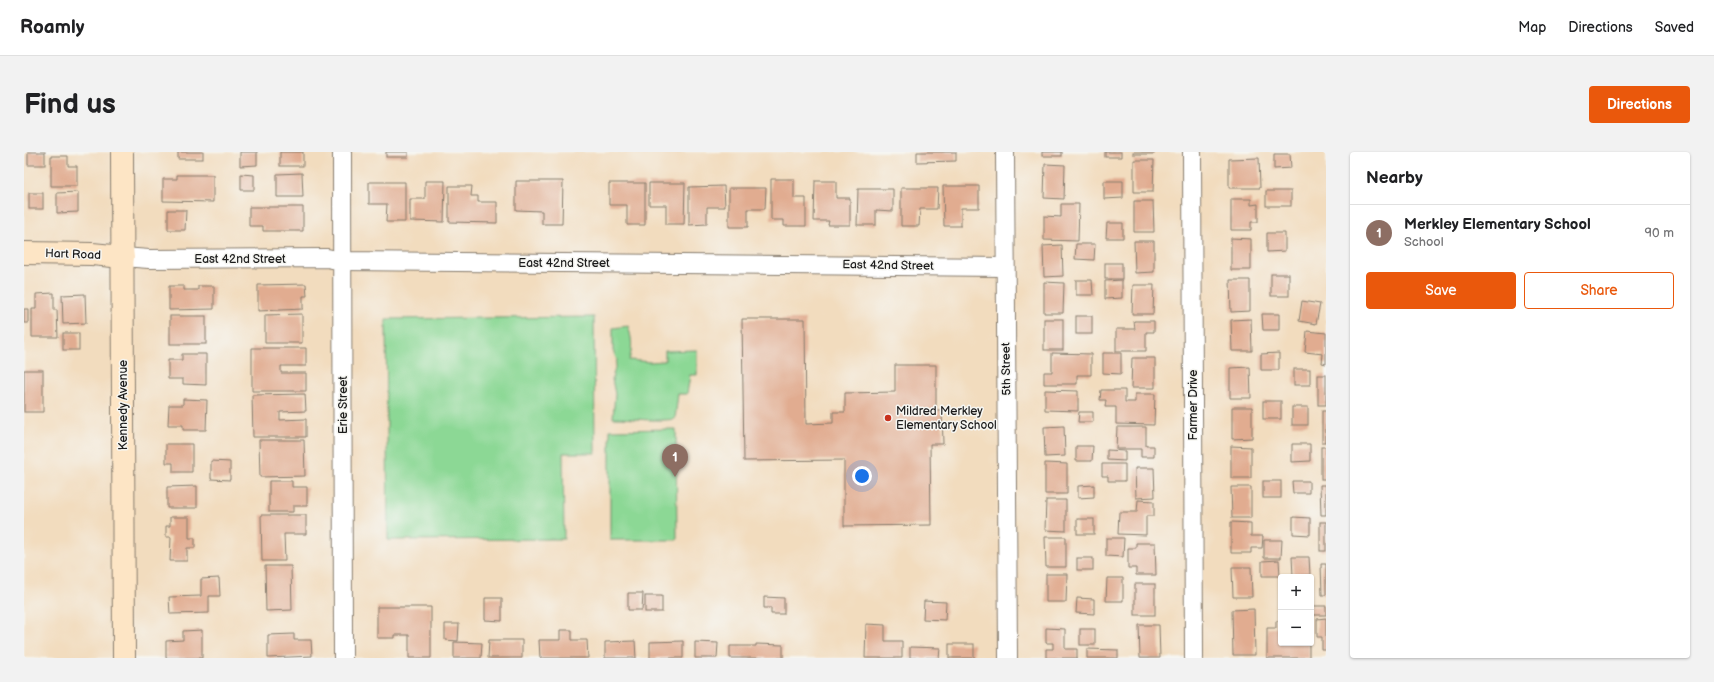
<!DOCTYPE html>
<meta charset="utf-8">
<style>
:root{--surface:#fff;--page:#f2f2f2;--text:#202124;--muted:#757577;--line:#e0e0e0;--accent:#ea580c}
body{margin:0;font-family:"Balsamiq Sans",sans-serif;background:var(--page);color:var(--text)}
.controls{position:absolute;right:12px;bottom:12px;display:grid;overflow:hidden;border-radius:4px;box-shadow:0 1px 3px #0004}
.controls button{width:36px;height:36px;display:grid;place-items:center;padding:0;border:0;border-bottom:1px solid var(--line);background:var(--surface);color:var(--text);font:20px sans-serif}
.you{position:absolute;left:838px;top:324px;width:14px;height:14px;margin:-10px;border:3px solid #fff;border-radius:50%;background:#1a73e8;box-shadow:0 0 0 6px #1a73e833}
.badge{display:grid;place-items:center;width:26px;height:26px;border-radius:50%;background:var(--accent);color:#fff;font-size:13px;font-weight:700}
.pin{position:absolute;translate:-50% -33px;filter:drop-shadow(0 1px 2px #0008)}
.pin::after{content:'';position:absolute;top:21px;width:14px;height:12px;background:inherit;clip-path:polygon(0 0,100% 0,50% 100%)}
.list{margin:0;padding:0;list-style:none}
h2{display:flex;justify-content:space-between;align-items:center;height:52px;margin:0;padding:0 16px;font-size:17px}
h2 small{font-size:13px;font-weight:400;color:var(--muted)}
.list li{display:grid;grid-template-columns:26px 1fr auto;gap:12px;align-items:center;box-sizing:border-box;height:56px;padding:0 16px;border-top:1px solid var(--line)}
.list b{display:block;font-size:15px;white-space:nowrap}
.list p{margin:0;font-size:13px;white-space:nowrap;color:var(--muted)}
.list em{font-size:13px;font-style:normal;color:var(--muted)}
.actions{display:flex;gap:8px;padding:12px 16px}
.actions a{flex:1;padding:9px 0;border:1px solid var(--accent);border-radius:4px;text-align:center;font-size:14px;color:var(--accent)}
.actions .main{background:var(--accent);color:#fff}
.map{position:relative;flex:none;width:1302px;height:506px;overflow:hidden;border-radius:4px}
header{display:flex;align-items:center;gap:24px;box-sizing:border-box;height:56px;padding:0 20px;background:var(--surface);border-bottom:1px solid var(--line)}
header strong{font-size:19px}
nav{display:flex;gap:22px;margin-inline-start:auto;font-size:14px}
.intro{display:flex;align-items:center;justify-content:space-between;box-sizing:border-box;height:96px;padding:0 24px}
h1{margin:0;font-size:28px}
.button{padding:10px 18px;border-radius:4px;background:var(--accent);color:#fff;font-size:14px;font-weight:700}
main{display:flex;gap:24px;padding:0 24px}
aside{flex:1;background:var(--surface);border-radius:4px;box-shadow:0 1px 3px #0004}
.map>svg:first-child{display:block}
.green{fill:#8cd895;stroke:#547a58}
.building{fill:#e1ac90}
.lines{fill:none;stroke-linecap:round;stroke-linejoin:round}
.street-casing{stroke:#877c6d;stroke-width:20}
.secondary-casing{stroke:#877c6d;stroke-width:24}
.street{stroke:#fff;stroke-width:18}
.secondary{stroke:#fde5c5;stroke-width:22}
.poi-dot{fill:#c8321e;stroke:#f6f6f2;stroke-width:1.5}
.labels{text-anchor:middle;stroke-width:3;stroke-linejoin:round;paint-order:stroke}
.street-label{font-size:12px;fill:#1c1c1c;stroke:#f6f6f2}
.poi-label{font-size:12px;fill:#1c1c1c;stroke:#f6f6f2;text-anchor:start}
</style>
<header>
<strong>Roamly</strong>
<nav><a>Map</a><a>Directions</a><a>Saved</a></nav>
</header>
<div class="intro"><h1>Find us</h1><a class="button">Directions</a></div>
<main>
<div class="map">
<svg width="1302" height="506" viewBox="0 0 1302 506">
<rect width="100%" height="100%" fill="#f6f6f2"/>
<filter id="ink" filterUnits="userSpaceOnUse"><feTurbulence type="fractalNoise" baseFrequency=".025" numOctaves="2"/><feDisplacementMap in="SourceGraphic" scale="8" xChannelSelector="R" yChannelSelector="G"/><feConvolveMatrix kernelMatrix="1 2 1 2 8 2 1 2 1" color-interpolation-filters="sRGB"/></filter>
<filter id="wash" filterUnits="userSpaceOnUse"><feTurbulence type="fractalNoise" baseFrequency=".012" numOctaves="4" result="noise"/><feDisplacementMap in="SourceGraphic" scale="16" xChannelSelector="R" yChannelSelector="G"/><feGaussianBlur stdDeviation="0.9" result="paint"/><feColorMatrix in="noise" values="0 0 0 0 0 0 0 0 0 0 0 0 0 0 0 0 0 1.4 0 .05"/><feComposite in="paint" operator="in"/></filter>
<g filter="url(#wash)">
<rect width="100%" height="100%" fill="#f2dcbe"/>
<!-- green -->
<g class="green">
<polygon points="570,165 571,301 539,301 540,387 364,388 362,167"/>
<path d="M604 174C608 186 609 196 605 208L626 210 641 209V199L673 198V223H666L663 242H654L651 267C631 270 610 266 589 266L591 242 588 227 593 208 589 199V176Z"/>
<polygon points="652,277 653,388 586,388 586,278"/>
</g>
<g id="blocks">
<!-- building -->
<g class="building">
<rect x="4" y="0" width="17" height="13"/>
<rect x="154" y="0" width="25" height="7"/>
<polygon points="216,0 233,0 233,13 216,14"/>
<rect x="256" y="0" width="23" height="14"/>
<rect x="362" y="0" width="22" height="5"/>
<polygon points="893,0 932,0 932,9 893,10"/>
<rect x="1018" y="0" width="20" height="4"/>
<rect x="1081" y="0" width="16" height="5"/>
<rect x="1109" y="0" width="21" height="2"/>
<polygon points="1250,2 1266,2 1267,16 1250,17"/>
<polygon points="27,4 44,4 44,14 53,14 53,34 27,34"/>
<polygon points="1235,6 1236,36 1205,36 1205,7"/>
<polygon points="1110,8 1130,8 1129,40 1110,40"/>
<polygon points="1021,12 1041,13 1040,47 1020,46"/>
<polygon points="278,21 279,45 253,45 253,22"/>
<polygon points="217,22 230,23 230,38 217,38"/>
<polygon points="153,23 189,23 189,50 139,49 139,27 153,27"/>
<polygon points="747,27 770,27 770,46 782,46 782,74 760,74 760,68 747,68"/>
<polygon points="401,29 421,29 420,70 386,69 386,47 401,47"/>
<polygon points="492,29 539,29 538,72 518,72 518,59 492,58"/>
<polygon points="791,29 812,29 812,46 826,46 826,73 804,73 805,69 790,69"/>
<polygon points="1080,29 1099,29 1099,46 1080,47"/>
<polygon points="345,30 381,30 381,70 362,70 363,52 345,52"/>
<polygon points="585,31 621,31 621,73 603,73 603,53 585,53"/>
<polygon points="625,31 661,31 660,72 642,72 642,53 625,53"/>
<polygon points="425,34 448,34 447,44 454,44 454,50 473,50 473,71 425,70"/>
<polygon points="700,34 701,55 683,55 683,72 665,73 665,35"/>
<polygon points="919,34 955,34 955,56 937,56 937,74 920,74"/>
<polygon points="705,36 742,36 741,57 724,57 724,75 705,75"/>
<polygon points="877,36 914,36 913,57 896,57 895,74 877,74"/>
<polygon points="834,37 869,37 869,59 852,58 852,73 833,73"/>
<rect x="1242" y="39" width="25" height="15"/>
<polygon points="54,40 54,60 33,61 33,41"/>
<rect x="5" y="41" width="14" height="16"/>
<polygon points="1207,47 1227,47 1227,53 1234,52 1234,70 1227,70 1227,78 1207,78"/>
<polygon points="1110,49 1129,49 1130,80 1110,80"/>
<polygon points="1037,52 1055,52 1054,89 1020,88 1020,64 1037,65"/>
<polygon points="225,55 279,55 279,79 239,79 239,74 225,74"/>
<polygon points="144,58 162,58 161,78 144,78"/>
<polygon points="1083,71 1099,71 1099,86 1082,86"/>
<polygon points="1243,81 1261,81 1261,99 1243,100"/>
<polygon points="1207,86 1227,87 1227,118 1207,118"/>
<polygon points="1110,89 1130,89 1130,120 1111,121"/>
<polygon points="1052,92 1071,92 1070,108 1051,107"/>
<polygon points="1038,93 1039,124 1020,125 1019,94"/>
<rect x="1081" y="111" width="17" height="16"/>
<rect x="1247" y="122" width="18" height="22"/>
<polygon points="1052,128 1068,128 1069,143 1052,143"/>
<polygon points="1098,128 1098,146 1081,147 1081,129"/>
<polygon points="1206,128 1226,128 1226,159 1207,160"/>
<polygon points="1020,130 1040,131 1039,161 1020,161"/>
<polygon points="282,132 283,144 279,144 279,157 234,159 234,133"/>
<polygon points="1109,133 1130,133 1129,162 1108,162"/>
<polygon points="145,134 160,134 160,138 174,138 174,134 190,134 190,157 145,158"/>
<polygon points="30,141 30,158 33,158 34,185 8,185 8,157 12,157 12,142"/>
<polygon points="61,142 62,171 39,172 38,143"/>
<polygon points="1278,149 1296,152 1292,172 1275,169"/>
<rect x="0" y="157" width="4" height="14"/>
<polygon points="278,162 278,191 241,191 241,163"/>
<polygon points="1238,162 1255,162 1255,178 1239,178"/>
<rect x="146" y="164" width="36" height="28"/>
<rect x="1052" y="164" width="16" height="18"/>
<polygon points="718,167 781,167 782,272 809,271 809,260 821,260 821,241 871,240 871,213 912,213 912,258 918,258 919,292 906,292 907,373 820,374 820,308 720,309"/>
<rect x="1020" y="167" width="19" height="31"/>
<polygon points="1227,167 1228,199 1208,199 1207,168"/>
<polygon points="1110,169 1130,169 1130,180 1122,180 1122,199 1092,199 1092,177 1111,177"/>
<polygon points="1283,179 1302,181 1302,212 1298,211 1299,202 1281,200"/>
<rect x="39" y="181" width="16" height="17"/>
<polygon points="228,196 282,196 282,214 257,214 257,221 282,221 282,239 228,239"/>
<polygon points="1028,201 1067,202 1067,223 1053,223 1053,232 1020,232 1020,220 1028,220"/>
<polygon points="1079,201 1097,201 1097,222 1079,221"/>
<polygon points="1255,201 1255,218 1237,218 1237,202"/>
<polygon points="158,202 182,202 182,233 159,232 159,227 144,227 144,208 158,208"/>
<polygon points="1108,206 1131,206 1131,236 1107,236"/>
<polygon points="1226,215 1227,246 1206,246 1206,216"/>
<rect x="1270" y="217" width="16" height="16"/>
<rect x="0" y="218" width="19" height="42"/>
<rect x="1294" y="223" width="8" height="30"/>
<polygon points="1021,238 1054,239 1054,259 1021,258"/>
<polygon points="1077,238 1101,238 1101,250 1111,250 1111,242 1131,242 1130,273 1092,272 1092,255 1081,255 1082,248 1076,248"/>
<polygon points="281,242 282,259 256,260 256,268 282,267 282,285 229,285 228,243"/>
<polygon points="159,247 183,248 182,278 159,278 159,273 144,273 145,253 159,253"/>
<rect x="1239" y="249" width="18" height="18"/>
<polygon points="1208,255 1228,255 1228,286 1208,287"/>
<rect x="1268" y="255" width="16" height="18"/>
<rect x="1298" y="259" width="4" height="31"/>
<polygon points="1055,260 1069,260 1069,270 1054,270"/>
<polygon points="1040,274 1041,304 1021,305 1020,275"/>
<polygon points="1093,275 1122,275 1122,294 1130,294 1130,305 1117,305 1117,297 1092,297"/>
<polygon points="235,288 280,288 281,324 236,325"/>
<polygon points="142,292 168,292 168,320 149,320 149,311 142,311"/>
<polygon points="1268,292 1286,292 1286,309 1268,310"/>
<polygon points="1052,294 1069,294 1068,309 1052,309"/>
<polygon points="1207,294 1227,295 1227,326 1207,326"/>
<rect x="1297" y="295" width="5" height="32"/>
<polygon points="1083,298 1101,299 1101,309 1083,308"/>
<polygon points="187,309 206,310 206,328 187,327"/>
<polygon points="1021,311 1043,312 1043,342 1021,342"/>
<polygon points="1078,312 1101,312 1101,329 1084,329 1084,324 1078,324"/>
<polygon points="1111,316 1130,316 1131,345 1112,346"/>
<polygon points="245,329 268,329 268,335 283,335 283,354 269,354 269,360 245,360"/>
<rect x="1239" y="329" width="18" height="17"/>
<polygon points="1268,329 1285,329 1285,341 1269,341"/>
<polygon points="1070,333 1070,345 1054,346 1054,334"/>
<polygon points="1296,333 1302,333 1302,363 1297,363"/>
<polygon points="173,334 173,356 143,356 143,335"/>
<polygon points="1207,335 1227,335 1227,366 1208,366"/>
<polygon points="1022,348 1042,348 1042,379 1021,378"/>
<polygon points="1114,348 1130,349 1130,364 1122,364 1122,383 1094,382 1095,360 1113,360"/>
<polygon points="237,363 282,363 282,382 260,382 261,409 238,409"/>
<polygon points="146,365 165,365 165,386 171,386 171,396 163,396 163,409 146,409 147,385 142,385 142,374 146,374"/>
<polygon points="1269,365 1286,366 1286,383 1269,382"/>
<rect x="1053" y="367" width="17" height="15"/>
<polygon points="1207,370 1227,371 1227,384 1239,384 1238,396 1227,396 1227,401 1207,401"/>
<rect x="1296" y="370" width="6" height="29"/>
<polygon points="1021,385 1042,385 1042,415 1022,415"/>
<polygon points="1082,386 1100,386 1099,405 1082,404"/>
<polygon points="1240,388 1258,388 1257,406 1240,406"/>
<polygon points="1112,391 1131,391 1132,423 1112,423 1112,416 1104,416 1104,396 1112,396"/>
<polygon points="1268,405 1285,405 1286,423 1269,424"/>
<rect x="1053" y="406" width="16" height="12"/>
<polygon points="1255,408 1256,424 1238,424 1238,409"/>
<polygon points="1297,412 1302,412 1302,443 1298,443"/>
<polygon points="241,414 267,414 268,458 242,459"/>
<polygon points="1208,415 1227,415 1228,445 1209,445"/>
<polygon points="1022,422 1043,422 1042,450 1022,450"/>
<polygon points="195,426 196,444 185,444 185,461 146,462 145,445 177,444 177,427"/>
<polygon points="1083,426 1099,426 1099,449 1082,449"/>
<rect x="1111" y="432" width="20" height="31"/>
<polygon points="604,441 619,441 618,458 604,458"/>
<rect x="621" y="444" width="17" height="16"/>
<polygon points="740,445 760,446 760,462 747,462 747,456 740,456"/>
<polygon points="461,446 478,446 478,469 461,468"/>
<polygon points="1053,446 1070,447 1070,462 1052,461"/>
<polygon points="900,449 922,450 921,468 899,467"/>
<rect x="1287" y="454" width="15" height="9"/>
<polygon points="353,455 407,455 407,506 385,506 385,483 371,483 371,486 353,486"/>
<polygon points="1230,457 1231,503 1209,503 1208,458"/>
<polygon points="1302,466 1302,498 1298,498 1298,485 1293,485 1293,467"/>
<polygon points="1252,469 1257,469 1257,491 1285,491 1285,506 1243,506 1243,476 1252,476"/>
<polygon points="421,472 435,472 434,489 421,488"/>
<polygon points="842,472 861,473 861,489 878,489 878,506 841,506"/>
<polygon points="1115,473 1135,473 1136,506 1116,506"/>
<polygon points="1022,476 1041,477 1041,497 1053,497 1053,506 1022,506 1022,497 1029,497 1029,491 1022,491"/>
<rect x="1056" y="477" width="15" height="16"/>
<polygon points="178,478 178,506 142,506 142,489 159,488 159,479"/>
<polygon points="536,478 548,478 548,488 563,488 564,506 516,506 515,488 536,488"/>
<polygon points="270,482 270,488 287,488 288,504 244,506 244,483"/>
<polygon points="465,488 498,488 498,506 464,506"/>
<polygon points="611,489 612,506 581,506 581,490"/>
<polygon points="659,489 659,506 626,506 626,490"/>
<polygon points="430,490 458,491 457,506 430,506"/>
<polygon points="671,490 694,491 693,506 671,506"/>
<polygon points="732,492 759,493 759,506 706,506 706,494 732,494"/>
<rect x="925" y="492" width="25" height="14"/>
<polygon points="886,495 916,496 915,506 886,506"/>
<polygon points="1063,497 1094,498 1094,506 1063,506"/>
</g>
</g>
</g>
<g filter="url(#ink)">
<use href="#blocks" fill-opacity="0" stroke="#877c6d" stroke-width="1"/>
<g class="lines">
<defs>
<g id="street">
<polyline points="318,0 319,506"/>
<polyline points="981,0 984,506"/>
<polyline points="1168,0 1170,506"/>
<polyline points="99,105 125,107 303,106 318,109 981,115"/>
</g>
<g id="secondary">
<polyline points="98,0 100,506"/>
<polyline points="0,101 68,102 99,105"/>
</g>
</defs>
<!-- street casing -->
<use href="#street" class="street-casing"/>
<!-- secondary casing -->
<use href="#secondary" class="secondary-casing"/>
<!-- street -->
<use href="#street" class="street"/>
<!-- secondary -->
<use href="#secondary" class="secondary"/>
</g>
</g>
<!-- markers -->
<circle class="poi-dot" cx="864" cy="266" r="4"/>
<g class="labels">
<!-- street labels -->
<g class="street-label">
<text transform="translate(49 102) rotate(2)" y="4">Hart Road</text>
<text x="216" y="111">East 42nd Street</text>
<text x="540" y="115">East 42nd Street</text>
<text transform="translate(864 113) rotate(1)" y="4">East 42nd Street</text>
<text transform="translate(982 217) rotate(-91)" y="4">5th Street</text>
<text transform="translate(99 253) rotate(-90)" y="4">Kennedy Avenue</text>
<text transform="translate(319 253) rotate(-90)" y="4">Erie Street</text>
<text transform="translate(1169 253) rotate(-90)" y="4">Farmer Drive</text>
</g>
<!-- poi labels -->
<g class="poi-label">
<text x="872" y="263">Mildred Merkley<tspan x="872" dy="14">Elementary School</tspan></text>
</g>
</g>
</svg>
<div class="controls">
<button>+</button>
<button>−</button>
</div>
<div class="you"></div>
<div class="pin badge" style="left:651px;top:325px;background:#8d6e63">1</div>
</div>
<aside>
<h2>Nearby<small></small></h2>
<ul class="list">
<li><span class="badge" style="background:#8d6e63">1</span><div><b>Merkley Elementary School</b><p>School</p></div><em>90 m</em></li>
</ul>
<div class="actions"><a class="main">Save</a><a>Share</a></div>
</aside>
</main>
